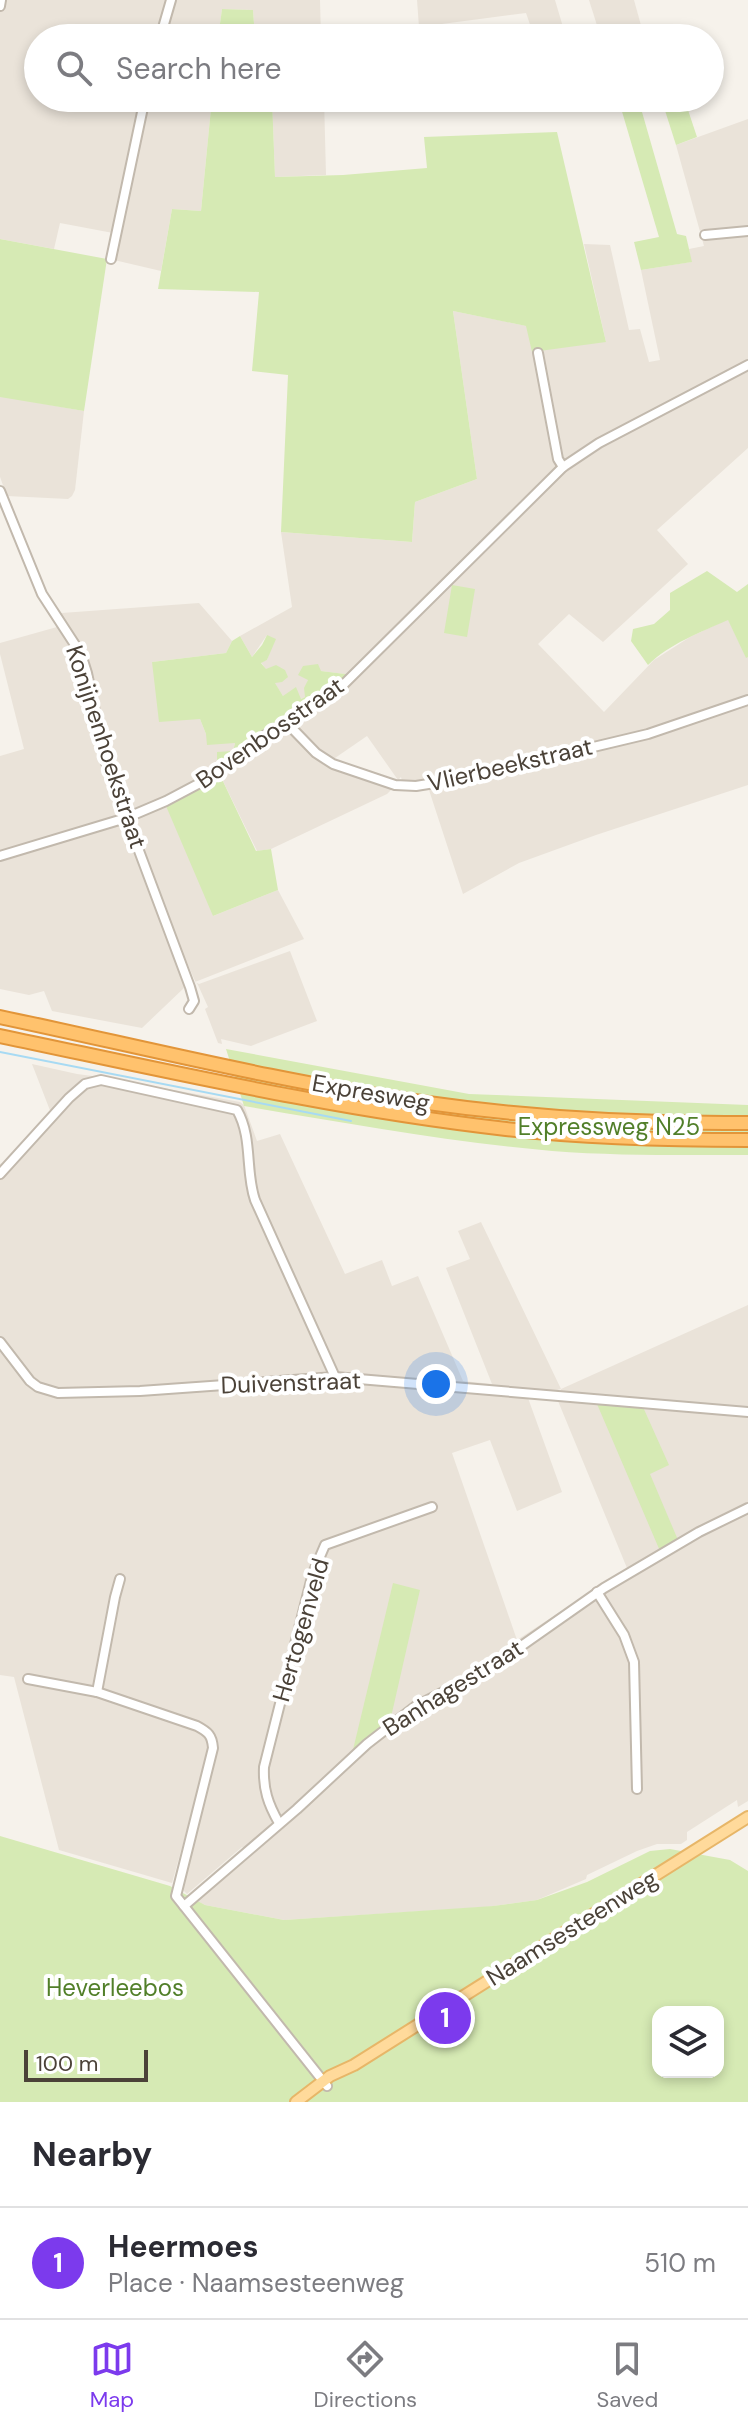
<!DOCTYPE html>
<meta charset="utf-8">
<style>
:root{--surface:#fff;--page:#f2f2f3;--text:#2b2b33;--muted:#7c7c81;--line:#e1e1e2;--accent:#7c3aed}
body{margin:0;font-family:"DM Sans",sans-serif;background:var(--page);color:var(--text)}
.controls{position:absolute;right:24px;bottom:24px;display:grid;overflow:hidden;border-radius:16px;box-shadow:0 4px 12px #0003}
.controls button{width:72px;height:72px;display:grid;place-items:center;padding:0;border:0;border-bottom:2px solid var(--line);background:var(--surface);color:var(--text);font:40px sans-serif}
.scale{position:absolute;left:24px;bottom:20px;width:124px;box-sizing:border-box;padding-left:8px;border:4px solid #4b4238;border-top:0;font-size:22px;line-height:28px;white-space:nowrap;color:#4b4238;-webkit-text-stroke:6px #fff;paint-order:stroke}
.you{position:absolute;left:436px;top:1384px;width:28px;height:28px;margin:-20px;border:6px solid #fff;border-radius:50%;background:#1a73e8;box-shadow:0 0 0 12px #1a73e833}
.badge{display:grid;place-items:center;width:52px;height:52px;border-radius:50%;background:var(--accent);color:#fff;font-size:26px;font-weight:700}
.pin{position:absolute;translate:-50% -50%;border:4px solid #fff;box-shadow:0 2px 8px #0006}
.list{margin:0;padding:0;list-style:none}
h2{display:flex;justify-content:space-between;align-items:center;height:104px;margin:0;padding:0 32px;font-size:34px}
h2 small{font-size:26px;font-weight:400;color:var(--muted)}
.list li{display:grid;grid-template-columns:52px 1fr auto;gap:24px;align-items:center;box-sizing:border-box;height:112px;padding:0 32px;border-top:2px solid var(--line)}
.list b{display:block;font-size:30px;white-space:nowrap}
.list p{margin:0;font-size:26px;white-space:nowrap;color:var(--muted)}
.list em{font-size:26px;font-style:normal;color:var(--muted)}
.icon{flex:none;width:44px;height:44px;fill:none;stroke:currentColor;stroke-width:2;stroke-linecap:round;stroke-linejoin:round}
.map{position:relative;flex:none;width:748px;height:2102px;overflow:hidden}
.search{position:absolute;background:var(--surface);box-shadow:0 4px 12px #0003;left:24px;right:24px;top:24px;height:88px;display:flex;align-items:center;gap:20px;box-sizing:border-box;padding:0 28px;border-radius:44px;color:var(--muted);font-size:30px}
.sheet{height:216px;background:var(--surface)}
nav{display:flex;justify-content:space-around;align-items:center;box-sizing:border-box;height:112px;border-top:2px solid var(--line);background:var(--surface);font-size:22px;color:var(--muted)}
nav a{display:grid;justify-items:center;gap:4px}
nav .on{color:var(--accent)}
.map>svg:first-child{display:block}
.residential{fill:#eae3d9}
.green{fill:#d6eab4;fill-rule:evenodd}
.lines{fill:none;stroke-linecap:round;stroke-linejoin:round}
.stream{stroke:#a7daf3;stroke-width:2}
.minor-casing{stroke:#c2b9ad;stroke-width:12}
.major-casing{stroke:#e7b668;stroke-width:14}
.highway-casing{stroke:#e29539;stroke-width:16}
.minor{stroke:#fff;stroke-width:8}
.major{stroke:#ffda9b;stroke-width:10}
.highway{stroke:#ffc26d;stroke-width:12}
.labels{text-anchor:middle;stroke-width:8;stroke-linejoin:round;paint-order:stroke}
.street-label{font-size:24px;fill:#4b4238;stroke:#fff}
.park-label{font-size:24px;fill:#517f29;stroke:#fff}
</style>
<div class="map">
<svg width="748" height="2102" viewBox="0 0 748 2102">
<rect width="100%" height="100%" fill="#f6f2eb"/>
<!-- residential -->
<g class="residential">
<polygon points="0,0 320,0 321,38 255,38 253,10 222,9 218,38 38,38 38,98 212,98 201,211 172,209 161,271 114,260 113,233 60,223 54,249 0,239"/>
<polygon points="417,0 555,0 563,27 534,36 526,13 419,27"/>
<polygon points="589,0 634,0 642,29 616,38 601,38"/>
<polygon points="272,98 324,98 326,175 275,177"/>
<polygon points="748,119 748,448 657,530 688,564 603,642 569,614 538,644 604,712 654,660 690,637 728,619 746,657 748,657 748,785 596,835 519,863 463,894 429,790 472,781 470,771 427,780 402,781 401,777 398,780 367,736 335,758 329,766 394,787 387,794 271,849 257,851 220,775 254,742 352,675 321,671 308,680 305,697 301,699 283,696 261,662 267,660 271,649 267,635 252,657 240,636 292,607 281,532 412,542 415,502 477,479 453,311 606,342 584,244 610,245 629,330 640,329 649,362 660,360 641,270 691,262 689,249 704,246 676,145"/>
<polygon points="0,396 84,411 75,490 72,496 68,499 7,496 0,477"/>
<polygon points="199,603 232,641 226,653 152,662 200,719 206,734 235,743 233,751 200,777 213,916 278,890 304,939 195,982 199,984 290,951 317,1021 251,1046 221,1039 222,1044 218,1043 205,1009 208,1007 198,985 195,981 185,958 176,962 185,987 142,1028 52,1011 44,991 29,995 0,989 0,756 24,749 0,654 0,643 57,627 48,614"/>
<polygon points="32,1064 77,1074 108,1078 240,1102 244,1105 257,1141 280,1134 345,1274 382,1260 392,1286 418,1276 463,1381 492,1384 446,1268 470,1259 458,1231 481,1222 561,1389 528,1398 562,1492 517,1511 490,1440 452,1453 517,1640 627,1568 558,1401 561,1389 748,1305 748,1801 738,1807 737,1800 687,1832 687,1840 681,1844 657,1844 637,1851 587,1875 586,1879 537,1900 486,1907 284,1920 205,1905 197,1901 250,1853 242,1847 187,1894 183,1890 200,1814 193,1808 172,1883 59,1850 14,1677 0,1675 0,1163 2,1167 51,1113"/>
</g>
<!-- green -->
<g class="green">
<polygon points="222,9 253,10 255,38 218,38"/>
<polygon points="212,98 272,98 275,177 343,175 427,168 424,137 557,132 606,342 532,352 526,326 453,311 477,479 415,502 412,542 281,532 288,375 252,371 259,292 158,289 172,209 201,211"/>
<polygon points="618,98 638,98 677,234 686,236 692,262 641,270 634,242 659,237"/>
<polygon points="661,98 684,98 697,137 676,145"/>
<polygon points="0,239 107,259 84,411 0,397"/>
<path d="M707 571 737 592 748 584V657L746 658 728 620C701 632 669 644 648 665L631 641 633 629 654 624 670 610V593Z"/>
<polygon points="452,585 475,589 467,637 444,633"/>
<polygon points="267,635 276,639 267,660 261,663 266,669 276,665 285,670 288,677 282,682 275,683 283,696 296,687 301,699 305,697 304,688 308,680 298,675 303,666 318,664 321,671 353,675 336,691 254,742 220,775 256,851 271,849 278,890 213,916 166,806 166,801 201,782 200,777 217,764 217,752 233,751 235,743 207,745 206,734 200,719 159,722 152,662 226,653 232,641 240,636 252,657 262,645"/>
<path d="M226 1049 469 1094 748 1105V1155C683 1155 617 1156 552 1151 449 1142 346 1123 244 1106Z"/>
<polygon points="597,1404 643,1407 669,1465 650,1474 678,1540 660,1551"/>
<polygon points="393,1583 420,1590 389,1726 351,1758"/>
<path d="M0 1836 170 1886 205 1905 284 1920 493 1906 537 1900 587 1882 650 1851 670 1849 730 1860 748 1871V2102H0ZM658 2012H718V2072H658Z"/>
</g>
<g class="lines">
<!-- stream -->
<polyline class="stream" points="0,1052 351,1121"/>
<defs>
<g id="minor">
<polyline points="0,6 1,0"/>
<polyline points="160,38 171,0"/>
<polyline points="705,235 748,231"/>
<polyline points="111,259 145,98"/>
<polyline points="538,353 558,459 563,467"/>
<polyline points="0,491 42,594 81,654 87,673 105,760 190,987 194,1001 189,1009"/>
<polyline points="286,722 316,753 333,764 395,785 416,786 459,779 648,734 748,700"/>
<polyline points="0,856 126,818 166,801 217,774 254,742 337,691 563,467 599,443 748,365"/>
<path d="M0 1174 69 1098 85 1084 101 1080 237 1110C253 1138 245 1171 255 1200L335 1377"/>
<polyline points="0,1342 30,1381 38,1387 58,1393 140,1391 335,1377 748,1412"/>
<polyline points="597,1592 624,1635 634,1662 637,1789"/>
<path d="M28 1679 97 1692 197 1726C208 1732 212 1735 213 1748L176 1896 327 2086"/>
<polyline points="97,1692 115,1597 120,1579"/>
<path d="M279 1823C268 1804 263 1789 264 1767L313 1573 325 1545 432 1507"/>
<polyline points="184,1906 297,1809 367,1744 416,1706 490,1668 604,1588 699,1532 748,1508"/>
</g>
<polyline id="major" points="296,2102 330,2076 354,2065 748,1817"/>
<g id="highway">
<path d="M0 1017C142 1047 284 1083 428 1103 534 1118 641 1124 748 1123"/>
<path d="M0 1036C168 1071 336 1110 506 1129 586 1138 668 1140 748 1140"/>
</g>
</defs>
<!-- minor casing -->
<use href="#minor" class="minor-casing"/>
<!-- major casing -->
<use href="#major" class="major-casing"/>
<!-- highway casing -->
<use href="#highway" class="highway-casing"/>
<!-- minor -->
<use href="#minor" class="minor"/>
<!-- major -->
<use href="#major" class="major"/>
<!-- highway -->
<use href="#highway" class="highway"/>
</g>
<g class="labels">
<!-- street labels -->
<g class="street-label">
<text transform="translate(270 733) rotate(-35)" y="8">Bovenbosstraat</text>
<text transform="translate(106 747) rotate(72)" y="8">Konijnenhoekstraat</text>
<text transform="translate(510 765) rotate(-13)" y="8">Vlierbeekstraat</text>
<text transform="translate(371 1093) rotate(10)" y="8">Expresweg</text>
<text transform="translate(291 1383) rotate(-2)" y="8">Duivenstraat</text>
<text transform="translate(301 1630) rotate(-74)" y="8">Hertogenveld</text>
<text transform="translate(453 1688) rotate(-32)" y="8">Banhagestraat</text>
<text transform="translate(572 1928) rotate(-32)" y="8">Naamsesteenweg</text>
</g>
<!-- park labels -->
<g class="park-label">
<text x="609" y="1135">Expressweg N25</text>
<text x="115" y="1996">Heverleebos</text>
</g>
</g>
</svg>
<div class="controls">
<button><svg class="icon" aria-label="layers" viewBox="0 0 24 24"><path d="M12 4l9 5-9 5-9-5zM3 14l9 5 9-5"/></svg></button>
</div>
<div class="scale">100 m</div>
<div class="you"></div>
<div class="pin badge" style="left:445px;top:2018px">1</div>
<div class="search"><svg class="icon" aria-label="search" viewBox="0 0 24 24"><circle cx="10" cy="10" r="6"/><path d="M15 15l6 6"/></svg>Search here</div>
</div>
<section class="sheet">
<h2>Nearby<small></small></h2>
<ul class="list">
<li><span class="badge">1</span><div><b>Heermoes</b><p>Place · Naamsesteenweg</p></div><em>510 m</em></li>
</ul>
</section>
<nav>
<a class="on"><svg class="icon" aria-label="map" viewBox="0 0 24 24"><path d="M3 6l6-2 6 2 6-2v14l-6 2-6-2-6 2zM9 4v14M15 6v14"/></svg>Map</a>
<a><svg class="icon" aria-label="directions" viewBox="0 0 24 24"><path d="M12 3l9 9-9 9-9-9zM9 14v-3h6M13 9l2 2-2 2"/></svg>Directions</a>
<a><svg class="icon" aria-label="saved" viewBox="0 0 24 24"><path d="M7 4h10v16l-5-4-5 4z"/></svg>Saved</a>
</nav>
